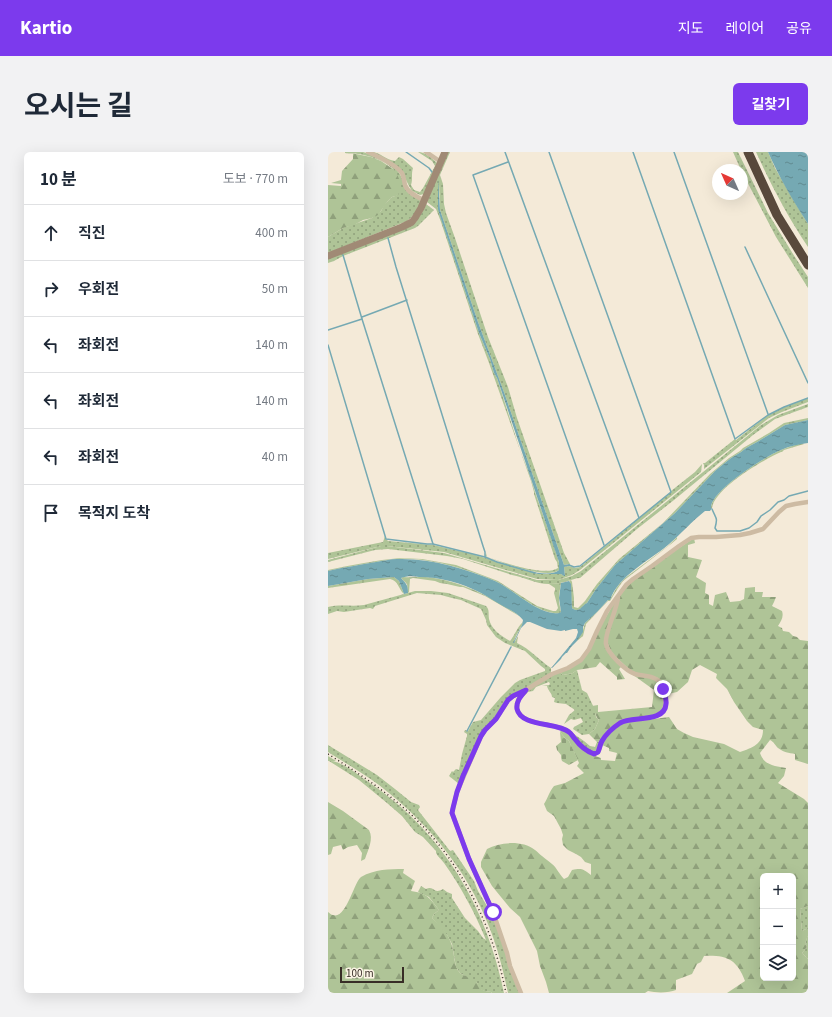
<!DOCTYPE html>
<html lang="ko">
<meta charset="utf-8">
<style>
:root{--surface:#fff;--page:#f2f2f3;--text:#1f2937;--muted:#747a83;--line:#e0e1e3;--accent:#7c3aed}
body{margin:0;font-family:"Source Sans 3","Noto Sans KR",sans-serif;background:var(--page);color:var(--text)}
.controls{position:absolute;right:12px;bottom:12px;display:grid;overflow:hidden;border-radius:6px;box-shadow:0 4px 16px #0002}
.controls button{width:36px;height:36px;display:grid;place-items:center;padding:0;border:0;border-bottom:1px solid var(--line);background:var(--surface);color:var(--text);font:20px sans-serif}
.compass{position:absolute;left:384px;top:12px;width:36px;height:36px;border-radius:50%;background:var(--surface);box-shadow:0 4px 16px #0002;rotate:315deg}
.scale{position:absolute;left:12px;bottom:10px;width:64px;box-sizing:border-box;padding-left:4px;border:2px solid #372d26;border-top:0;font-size:11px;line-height:14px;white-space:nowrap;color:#372d26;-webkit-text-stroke:3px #fbf4e5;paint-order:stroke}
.stop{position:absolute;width:12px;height:12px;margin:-9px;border:3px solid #7c3aed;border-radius:50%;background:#fff}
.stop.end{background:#7c3aed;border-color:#fff;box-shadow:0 1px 4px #0008}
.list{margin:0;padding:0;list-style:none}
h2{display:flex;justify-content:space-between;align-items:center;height:52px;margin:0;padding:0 16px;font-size:17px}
h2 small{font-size:13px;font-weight:400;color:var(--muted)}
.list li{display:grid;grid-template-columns:26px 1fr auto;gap:12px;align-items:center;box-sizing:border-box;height:56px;padding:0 16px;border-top:1px solid var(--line)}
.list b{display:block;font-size:15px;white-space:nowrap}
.list em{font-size:13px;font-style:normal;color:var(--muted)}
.icon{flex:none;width:22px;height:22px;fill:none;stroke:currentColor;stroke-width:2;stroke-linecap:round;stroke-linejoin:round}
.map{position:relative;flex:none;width:480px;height:841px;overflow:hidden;border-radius:6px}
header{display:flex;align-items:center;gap:24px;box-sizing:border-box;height:56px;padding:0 20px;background:var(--accent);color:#fff}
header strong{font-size:19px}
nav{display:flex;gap:22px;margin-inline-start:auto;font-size:14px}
.intro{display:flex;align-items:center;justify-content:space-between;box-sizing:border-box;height:96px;padding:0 24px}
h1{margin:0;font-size:28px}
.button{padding:10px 18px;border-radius:6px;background:var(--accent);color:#fff;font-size:14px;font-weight:700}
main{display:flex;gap:24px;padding:0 24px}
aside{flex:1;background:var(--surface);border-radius:6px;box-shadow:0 4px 16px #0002}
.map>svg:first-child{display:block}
.grass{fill:url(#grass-dots)}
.forest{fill:url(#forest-firs);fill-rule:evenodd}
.wetland{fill:url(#wetland-marsh)}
.cemetery{fill:url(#cemetery-stones)}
.water{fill:url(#water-ripples)}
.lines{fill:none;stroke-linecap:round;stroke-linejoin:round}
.stream{stroke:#75a9b3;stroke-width:1.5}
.street{stroke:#cdbba3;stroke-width:4.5}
.secondary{stroke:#a08a75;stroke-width:7}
.highway{stroke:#59493c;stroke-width:9}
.rail{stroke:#372d26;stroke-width:1.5;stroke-dasharray:1 3;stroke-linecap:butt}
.route{stroke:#7c3aed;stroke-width:5}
</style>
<header>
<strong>Kartio</strong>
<nav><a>지도</a><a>레이어</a><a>공유</a></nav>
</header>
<div class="intro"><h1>오시는 길</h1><a class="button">길찾기</a></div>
<main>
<aside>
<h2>10 분<small>도보 · 770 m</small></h2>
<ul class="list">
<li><svg class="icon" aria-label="ahead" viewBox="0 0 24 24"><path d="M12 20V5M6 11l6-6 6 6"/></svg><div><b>직진</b></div><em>400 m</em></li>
<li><svg class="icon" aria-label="right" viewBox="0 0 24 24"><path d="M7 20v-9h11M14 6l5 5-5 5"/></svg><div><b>우회전</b></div><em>50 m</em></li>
<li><svg class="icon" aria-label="left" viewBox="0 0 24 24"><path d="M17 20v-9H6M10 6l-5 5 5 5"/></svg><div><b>좌회전</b></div><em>140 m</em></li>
<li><svg class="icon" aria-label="left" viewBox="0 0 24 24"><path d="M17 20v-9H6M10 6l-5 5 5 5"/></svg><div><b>좌회전</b></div><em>140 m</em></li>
<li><svg class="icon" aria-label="left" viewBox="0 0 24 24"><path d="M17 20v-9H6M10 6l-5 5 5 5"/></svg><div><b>좌회전</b></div><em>40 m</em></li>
<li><svg class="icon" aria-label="arrive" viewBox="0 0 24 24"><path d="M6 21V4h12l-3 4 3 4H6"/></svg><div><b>목적지 도착</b></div></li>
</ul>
</aside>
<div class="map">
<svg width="480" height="841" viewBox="0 0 480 841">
<defs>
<pattern id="grass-dots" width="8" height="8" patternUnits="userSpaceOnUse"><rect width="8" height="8" fill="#afc497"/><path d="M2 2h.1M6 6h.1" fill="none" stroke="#8fa07b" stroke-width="1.8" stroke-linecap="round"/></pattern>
<pattern id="forest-firs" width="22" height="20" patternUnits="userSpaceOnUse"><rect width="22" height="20" fill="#afc497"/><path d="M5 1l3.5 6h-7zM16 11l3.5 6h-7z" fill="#8fa07b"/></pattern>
<pattern id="wetland-marsh" width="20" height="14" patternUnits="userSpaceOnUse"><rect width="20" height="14" fill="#afc497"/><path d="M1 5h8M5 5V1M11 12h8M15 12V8" fill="none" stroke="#8fa07b"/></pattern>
<pattern id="cemetery-stones" width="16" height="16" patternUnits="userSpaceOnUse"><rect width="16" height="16" fill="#afc497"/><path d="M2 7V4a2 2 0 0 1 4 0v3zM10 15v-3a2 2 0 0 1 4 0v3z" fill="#8fa07b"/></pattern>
<pattern id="water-ripples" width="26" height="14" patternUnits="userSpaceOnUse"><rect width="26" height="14" fill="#75a9b3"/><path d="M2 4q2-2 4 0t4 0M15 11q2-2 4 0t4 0" fill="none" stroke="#618a91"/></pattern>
</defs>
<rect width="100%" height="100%" fill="#f4ead8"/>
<!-- grass -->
<g class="grass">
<path d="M17 0H35L41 2 67 16 72 22 77 34 94 48C90 56 86 64 79 69L0 101V85L15 76 44 66 53 59 56 53 64 45C69 44 71 42 71 37 71 30 69 21 64 16 57 9 40 3 30 2 26 1 22 2 17 1Z"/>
<path d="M43 0C52 0 58 8 67 9L71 5 75 7 85 16C83 22 85 27 83 33L86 38 92 40 95 36 107 14 104 9 90 0C97 0 104 6 109 11L96 42 92 43 84 39 81 34 76 24Z"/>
<path d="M119 0H122L112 23 115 32 116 52 118 61 127 86 160 185 180 235 189 266 236 401 242 412 236 413 177 243 150 170 112 58 111 32V60L151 181 162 207 166 221 169 226 192 298 201 321 207 340 226 394 232 414 231 418C220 428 171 410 157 404L158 401 159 405C174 410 217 425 230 416L229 410 227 407 206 342V340L203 329 161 211 150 182 113 70 108 57 99 50Z"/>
<polygon points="405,0 410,0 440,61 465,102 480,125 480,136 448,85 414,20 414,18 413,18"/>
<path d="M428 0H440L447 16 466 49 480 72V95C460 65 443 33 428 0Z"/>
<polygon points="98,52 106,58 90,74 87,76 15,104 6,109 0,111 0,107 88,70 96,57"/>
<polygon points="480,246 480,250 454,260 441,266 376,317 376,313 375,311 377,311 407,287 408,288 440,263 456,255"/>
<path d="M480 252V255L447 267 425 283 346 348 309 377 252 426C247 426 244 428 240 429 234 431 227 432 221 432 208 432 196 425 184 423L135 407 119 404 60 397 47 398 0 410V408L53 394H59L116 401 209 428H230L244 424 253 419 433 273 450 263Z"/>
<polygon points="374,312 373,320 252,418 244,423 230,428 209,427 116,400 59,394 53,394 0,407 0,401 55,390 57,384 58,387 60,389 105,393 144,402 210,422 233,422 237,424 236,415 241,414 247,416 252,415 343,340 343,339 367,320"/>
<path d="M87 439H103L120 441 158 454C162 458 160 462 161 467 163 477 173 484 182 489 187 483 189 475 195 470 193 477 187 483 186 491L190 484 189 491C202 497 211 508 223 516V521L201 535 183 544 172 560 156 578 131 632 121 624 124 619 125 620 128 617 131 618 134 602 139 584V582L136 580 137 578 140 579 145 570 153 568 173 545 187 531 192 528 217 519V517L213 514 197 499 177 491 168 485 159 473 158 468 153 457 133 448 124 446 113 443 89 441 47 454 45 457 42 456 16 460 9 459 0 462V455C12 452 24 455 36 453Z"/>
<path d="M249 518 254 538 259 541 267 558 268 565 271 568 267 577 261 582 254 583 245 577 246 575 255 570 253 566 246 568 243 567 236 572 241 563 247 558 238 552 229 551 226 550 227 546 224 545C224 541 220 539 219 534H214L221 533 222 532 221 530 208 535 205 539 200 540 191 549 201 538 209 531 232 520 235 523 245 521Z"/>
<polygon points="243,580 256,589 262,594 267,595 269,590 273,589 269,599 266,600 258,597"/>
<path d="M0 593 49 623 67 637 83 650 91 653 92 655 90 658 122 699 125 698 146 729 150 739 165 764 192 841H180C176 823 172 805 166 788 145 725 103 673 51 633 35 621 17 611 0 600Z"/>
<path d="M0 604 8 609H3C16 610 31 624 42 631 116 682 158 754 176 841H164L163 840 156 839 152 837 149 831 132 821 128 815 124 792 119 783 104 766 106 762 111 758 101 745 90 740 93 734 98 737C107 733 105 743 115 737L119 740 124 742V746L137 766 150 779 155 786 158 788C147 761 133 735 116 711 113 707 110 705 108 701V699L95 685 87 680 74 664 59 651 31 628 1 609H2H0Z"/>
<polygon points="480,754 480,776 474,779 472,757"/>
<polygon points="480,784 480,807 474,801 479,795 477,792 479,785"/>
</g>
<!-- forest -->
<g class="forest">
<polygon points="25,2 28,2 43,5 53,9 65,17 68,20 71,27 72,38 71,42 68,44 64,45 59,50 50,63 44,66 35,68 26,73 15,76 0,85 0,33 13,34 13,32 3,31 13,28 14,19 25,7"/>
<path d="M366 386 367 391 360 393V405L374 408 368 425 378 431 377 441 381 443V452L385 454 387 443 398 440 402 450 412 449 416 447 417 436 427 435V440H435L434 445H448L446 450 444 454 454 459C456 465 453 469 450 474L454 476 455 479 461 480 465 484 469 485 472 488 480 489V612L467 608V602C461 601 455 600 450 596 447 593 446 590 442 588L432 601C436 613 446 614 458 616L456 624 450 631 476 647 480 651V754L472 757 474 779 480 776V784L479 786 477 792 479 795 474 801 480 807V841H399L417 829C409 807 398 803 376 804L373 810 369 812 364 822 348 828V838C341 841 328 841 320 839L317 841H221L218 830 212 814 209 799 192 765 182 756 164 734 153 715V710L159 697C172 690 194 688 207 698 210 700 211 702 214 704 217 707 221 709 224 712 229 716 231 722 236 727L240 725 244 718C254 716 255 717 263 723V712L257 710 253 705 248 702 240 698 235 693 234 687 235 683 233 677 226 664 219 659 216 652C220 646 221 640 226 634L237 631 256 621 249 614 251 611 241 589 237 586 232 580 234 577 238 579 264 603 273 606V608L287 609 289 601 281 599V596L274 593 275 589 288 575 295 571 341 565 349 577 356 581 365 585 396 592 412 600C424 596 435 592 435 578L425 575 419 569 406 550 399 537 388 526 389 522 372 513 364 518 360 530 349 540 340 542 335 532 303 519 288 505 282 498 279 488 291 444 305 427ZM435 724H465V826H435Z"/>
<polygon points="289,446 277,492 294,514 291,517 297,527 289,528 289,525 272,510 268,515 249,518 245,521 235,523 232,520 253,508"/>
<path d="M301 520 327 527 331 531 337 549 336 557 326 564 294 569 273 589 269 590 261 582 267 577 271 568C267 564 267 558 264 554L270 553V560L324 555 326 538Z"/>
<path d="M0 650 15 659 41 678C46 687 40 698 37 707L33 709 34 701 29 693 20 695 15 698 13 693 5 695 3 702 0 703Z"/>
<path d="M76 717 75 721 87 729 83 739C99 741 102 746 111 758L106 762 104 766C112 774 119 780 123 791 127 800 125 814 132 821 136 824 142 825 146 828 155 836 149 838 163 840L164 841H2L0 839V760C2 761 3 763 5 763 18 768 26 730 33 725 47 717 61 717 76 717Z"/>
</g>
<!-- wetland -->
<g class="wetland">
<path d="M480 266V268L457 273 429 290 418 296 413 300 403 306 388 318 347 361 287 413 268 437 259 451C254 454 251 462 244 456L242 430 241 429 243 428 244 430 246 446V455L250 456 257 449 269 432 291 407 335 371 382 322 401 306 412 299 415 296 441 281 456 271Z"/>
<path d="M474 291 476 292 456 298 454 300H453C435 308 387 336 384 356H383C382 339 438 304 453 298 460 295 467 293 474 291Z"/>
<polygon points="349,385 349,387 343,392 295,429 290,436 282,449 280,449 258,472 255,484 249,489 255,478 257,471 269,460 284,444 289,435 297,426 340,394"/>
<path d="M72 406 94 407 128 413 170 429 209 454 225 459H228L230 456 226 441 227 438V436L221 432 233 431 231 443V450L233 460 232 461C211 464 185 437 167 429 138 417 101 405 69 407 62 407 55 409 48 410 32 413 16 415 0 419V418C24 413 48 408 72 406Z"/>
<path d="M66 425 71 429 76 442C70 437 71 429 62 427L0 436V434L40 427Z"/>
<path d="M75 425C85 426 96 424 106 426 138 431 167 447 193 465L157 444 135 435H132L119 432 112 431 107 429 85 426 82 427 81 440 80 441 79 432 73 426Z"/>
</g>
<!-- cemetery -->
<polygon class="cemetery" points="232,580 237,586 241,589 250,608 241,613 234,609 233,606 233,603 229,598 228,594 233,590"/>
<!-- water -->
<g class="water">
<path d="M440 0H480V72C465 49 451 25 440 0Z"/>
<path d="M110 27 112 58 150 170 177 243 236 413 242 412 241 414 236 415 237 424H236L233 422H210L201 419C210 421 224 424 231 418V410L169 226 166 221 162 207 151 181 112 64 110 57Z"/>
<path d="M480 268V291C471 292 462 294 453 298 438 304 382 339 383 356H384L382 359H377C364 369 353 382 340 393 321 409 291 423 282 448H280L269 460 257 471 255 475V480L249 489 243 495 239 501H238L234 505 233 507 224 516H223L224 515 248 486 250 480 249 477H245L237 479V478L233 479 219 477 202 470H199L193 476 186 491H185L194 473 195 468C190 461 182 458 175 454 167 450 161 445 153 441 134 431 112 425 91 425 85 424 78 424 73 426 78 432 80 432 80 441L76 442 71 429 66 425 40 427 0 434V419C16 415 32 413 48 410 55 409 62 407 69 407 103 406 136 416 167 429 185 437 211 464 231 461L233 460 231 446 233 431 241 429 243 432 244 456C251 462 254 453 259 451L268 437 287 413 347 361 388 318 403 306 413 300 418 296 429 290 457 273Z"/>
</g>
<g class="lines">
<!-- stream -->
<g class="stream">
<polyline points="78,0 101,16 104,20"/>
<polyline points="177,0 311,366"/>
<polyline points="221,0 343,340 252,414 246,415 241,413"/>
<polyline points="305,0 407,287 440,263 456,255 480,246"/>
<polyline points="346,0 440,262"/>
<polyline points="180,10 145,23 276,393"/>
<polyline points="60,86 68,115 155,394 157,400 157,405"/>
<polyline points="417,95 480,231"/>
<polyline points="15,103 34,167 105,392"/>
<polyline points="34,165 79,148"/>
<polyline points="0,178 34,167"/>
<polyline points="0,193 58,387 99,392 105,392 157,405 169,410 207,421"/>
<path d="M384 357C388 367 390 365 387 376L389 379H412L421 376 429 370 433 364 442 358 450 350 456 348 461 344 480 339"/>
<polyline points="139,579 183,495"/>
</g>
<!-- street -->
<g class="street">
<path d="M40 0C49 4 68 13 74 21 76 25 76 29 77 33 80 41 89 45 96 48"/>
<polyline points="98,0 113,10"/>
<path d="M197 540C192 545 188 549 189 556 192 575 229 570 241 580 243 581 245 585 247 587 252 594 258 600 266 602L270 600C272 597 272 593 274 589 277 583 288 572 294 570 306 564 328 571 336 557 339 552 337 548 336 543 335 537 334 530 328 527 322 523 314 524 307 522 298 519 280 502 278 492 276 481 289 459 290 445"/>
<polyline points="193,841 182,814 179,801 165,760 141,707 124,661 129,640 153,584 157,578 168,567 180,548 185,544 198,538 209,531 224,522 240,516 253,508 261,497 269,479 279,459 298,433 305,427 324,414 351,394 363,386 371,385 388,385 412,383 422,381 435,377 451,360 458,354 467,352 480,350"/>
</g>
<!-- secondary -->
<polyline class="secondary" points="0,104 74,75 84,70 87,66 93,56 117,0"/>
<!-- highway -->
<polyline class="highway" points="420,0 449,63 480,113"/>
<!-- rail -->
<path class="rail" d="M0 602C27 619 53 636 77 657 131 705 164 771 178 841"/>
</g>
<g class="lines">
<!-- route -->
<path class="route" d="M165 760 141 707 124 661 125 656 129 640 135 624 153 584 157 578 168 567 180 548 185 544 198 538C193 544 188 549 189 557 193 575 229 570 241 580 243 581 245 585 247 587 252 594 258 599 266 602L270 600C272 596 272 592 274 589 278 582 286 575 292 571 304 564 337 571 338 552 339 547 336 542 335 537"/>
</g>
</svg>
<div class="controls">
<button>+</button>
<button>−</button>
<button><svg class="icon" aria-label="layers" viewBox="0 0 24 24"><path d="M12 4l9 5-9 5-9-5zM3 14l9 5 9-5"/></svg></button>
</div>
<svg class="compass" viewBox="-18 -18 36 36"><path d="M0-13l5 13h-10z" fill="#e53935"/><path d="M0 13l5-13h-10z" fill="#747a83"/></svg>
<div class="scale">100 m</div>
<div class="stop" style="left:165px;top:760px"></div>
<div class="stop end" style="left:335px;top:537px"></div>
</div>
</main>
